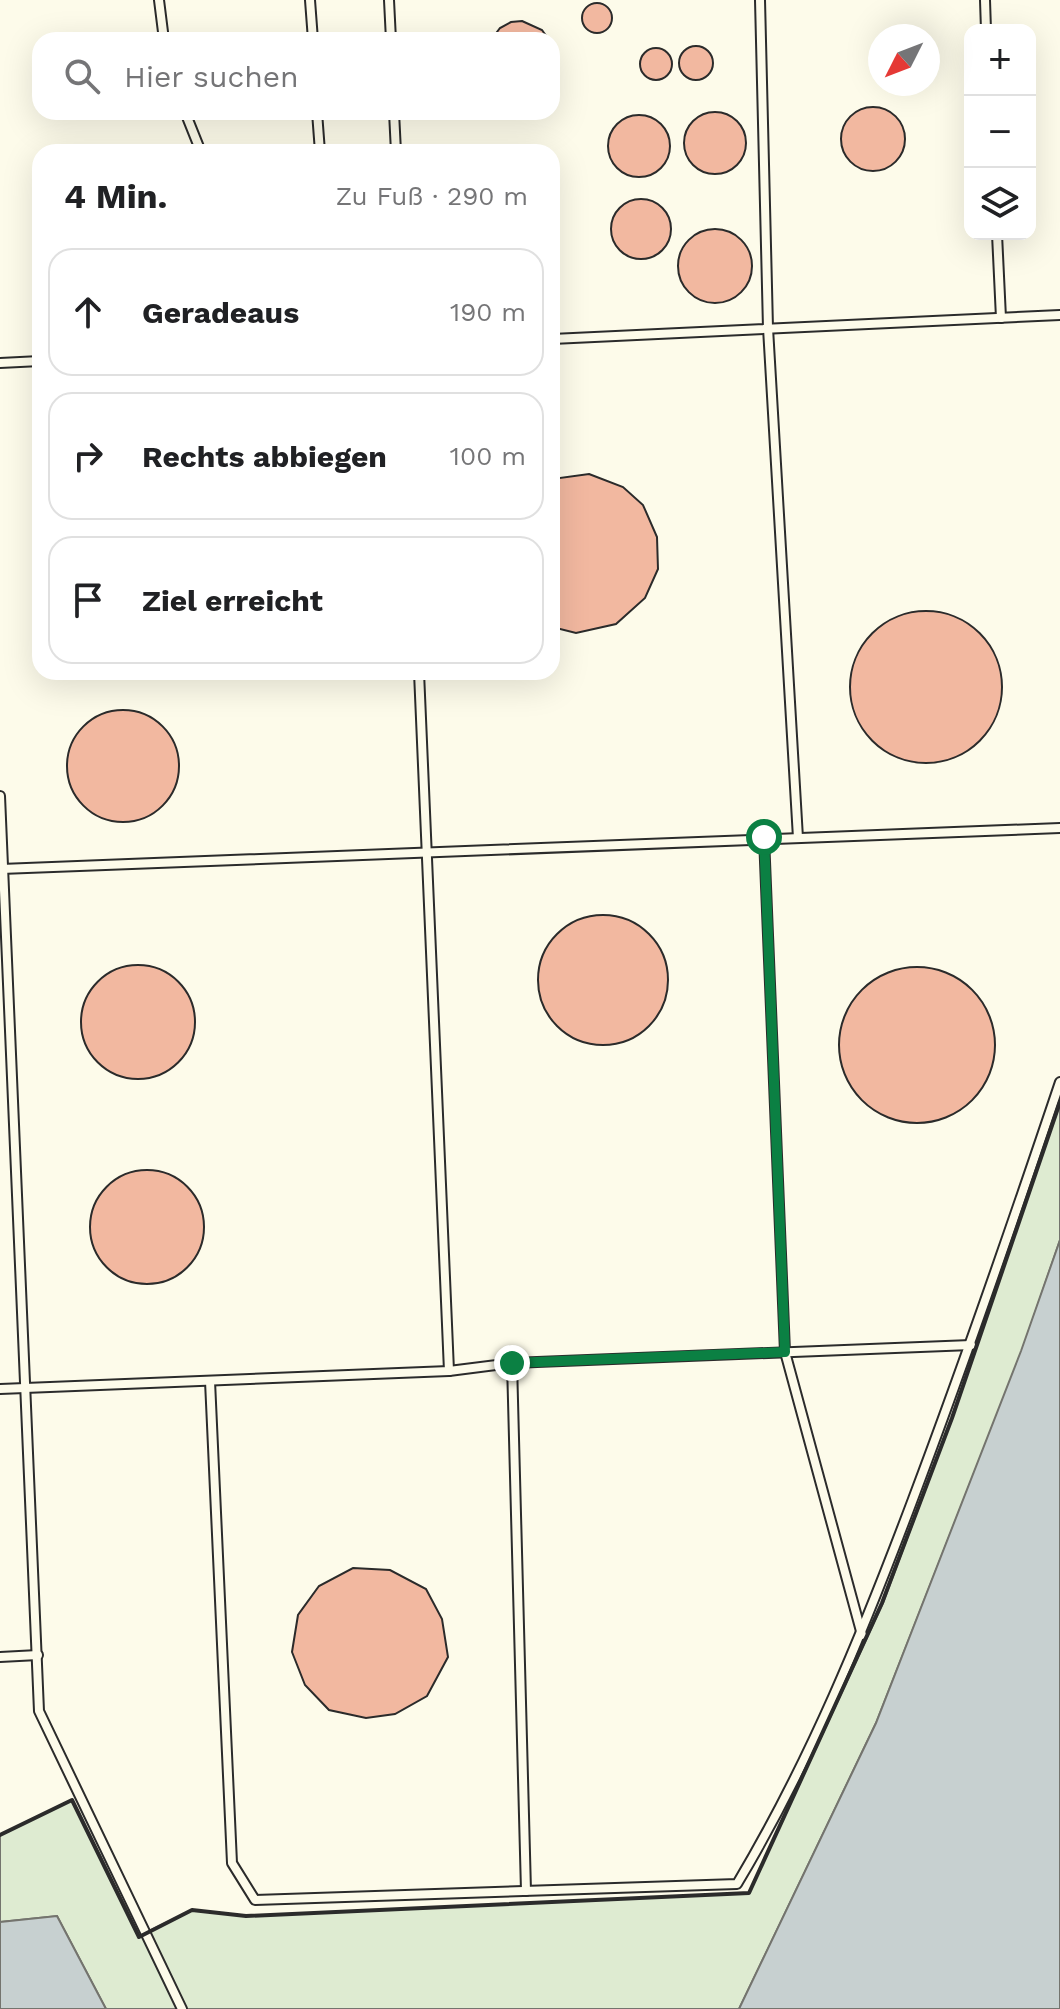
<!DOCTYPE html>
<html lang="de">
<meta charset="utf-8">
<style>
:root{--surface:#fff;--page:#f2f2f2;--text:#202124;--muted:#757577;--line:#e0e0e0}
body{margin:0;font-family:"Work Sans",sans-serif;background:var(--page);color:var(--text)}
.controls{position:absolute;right:24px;top:24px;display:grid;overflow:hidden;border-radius:16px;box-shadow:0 8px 32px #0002}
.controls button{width:72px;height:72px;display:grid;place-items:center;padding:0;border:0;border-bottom:2px solid var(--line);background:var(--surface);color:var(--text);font:40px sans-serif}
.compass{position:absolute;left:868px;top:24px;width:72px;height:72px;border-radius:50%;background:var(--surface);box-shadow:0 8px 32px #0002;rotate:228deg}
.stop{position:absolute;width:24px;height:24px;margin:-18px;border:6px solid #0b8043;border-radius:50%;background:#fff}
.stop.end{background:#0b8043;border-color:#fff;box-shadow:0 2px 8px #0008}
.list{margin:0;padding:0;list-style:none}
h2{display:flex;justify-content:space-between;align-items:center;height:104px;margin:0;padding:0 32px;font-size:34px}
h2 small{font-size:26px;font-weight:400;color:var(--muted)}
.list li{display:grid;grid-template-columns:52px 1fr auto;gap:24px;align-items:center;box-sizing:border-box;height:128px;margin:0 16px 16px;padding:0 16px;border:2px solid var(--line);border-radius:24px}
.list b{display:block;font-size:30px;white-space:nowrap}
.list em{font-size:26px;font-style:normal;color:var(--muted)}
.icon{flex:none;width:44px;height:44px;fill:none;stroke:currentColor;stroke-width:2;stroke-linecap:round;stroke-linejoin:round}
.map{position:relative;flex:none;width:1060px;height:2009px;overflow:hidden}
.search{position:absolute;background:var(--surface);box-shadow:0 8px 32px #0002;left:32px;top:32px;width:528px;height:88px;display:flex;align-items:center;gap:20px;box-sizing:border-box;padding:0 28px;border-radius:24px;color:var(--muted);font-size:30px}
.panel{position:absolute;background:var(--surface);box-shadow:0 8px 32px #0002;left:32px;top:144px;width:528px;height:536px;border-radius:24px}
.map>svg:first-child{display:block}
.green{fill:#deebd1;stroke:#74746e;stroke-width:2}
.water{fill:#c7d0d0;stroke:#74746e;stroke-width:2}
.building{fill:#f2b8a0;stroke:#2b2b2b;stroke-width:2}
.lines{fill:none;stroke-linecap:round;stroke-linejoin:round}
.service-casing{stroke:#2b2b2b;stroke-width:12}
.service{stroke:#fdfbea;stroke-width:8}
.wall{stroke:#2b2b2b;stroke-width:4}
.route{stroke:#0b8043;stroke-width:10}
</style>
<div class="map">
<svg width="1060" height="2009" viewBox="0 0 1060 2009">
<rect width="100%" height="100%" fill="#fdfbea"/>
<!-- green -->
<polygon class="green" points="1060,1102 1060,1240 1022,1351 876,1723 739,2009 106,2009 57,1916 0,1922 0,1835 72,1800 139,1936 192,1910 246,1916 749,1893 883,1603 952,1418"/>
<!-- water -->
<g class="water">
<polygon points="1060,1240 1060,2009 739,2009 876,1723 1021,1351"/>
<polygon points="57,1916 106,2009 0,2009 0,1922"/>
</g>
<!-- building -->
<g class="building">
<circle cx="597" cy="18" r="15"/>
<polygon points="522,21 542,30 549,40 491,40 500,28 511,22"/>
<circle cx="696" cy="63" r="17"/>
<circle cx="656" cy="64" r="16"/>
<circle cx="873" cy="139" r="32"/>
<circle cx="715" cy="143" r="31"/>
<circle cx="639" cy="146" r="31"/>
<circle cx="641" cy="229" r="30"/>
<circle cx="715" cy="266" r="37"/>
<polygon points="589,474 623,487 643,505 657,537 658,569 645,598 616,624 576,633 552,627 552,479"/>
<circle cx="926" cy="687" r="76"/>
<circle cx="123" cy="766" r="56"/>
<circle cx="603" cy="980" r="65"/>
<circle cx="138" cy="1022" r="57"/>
<circle cx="917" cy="1045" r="78"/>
<circle cx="147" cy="1227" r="57"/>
<polygon points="353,1568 390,1570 426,1589 442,1619 448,1657 427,1696 395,1714 366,1718 329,1710 305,1685 292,1652 298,1615 319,1586"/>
</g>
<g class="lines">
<defs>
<g id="service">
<polyline points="159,0 164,40"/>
<polyline points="310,0 313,40"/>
<polyline points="389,0 391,40"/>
<polyline points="760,0 768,328 798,838"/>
<polyline points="985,0 986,30"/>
<polyline points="185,112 201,152"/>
<polyline points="317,112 320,152"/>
<polyline points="394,112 396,152"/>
<polyline points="997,234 1001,318"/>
<polyline points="552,339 1060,315"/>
<polyline points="0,363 40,361"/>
<polyline points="419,672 449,1371"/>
<polyline points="0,796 39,1711 182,2009"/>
<polyline points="764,837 785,1352 862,1635"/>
<polyline points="1,869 1060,828"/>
<polyline points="512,1363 526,1891"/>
<path d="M210 1381 232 1863 255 1900 737 1884C810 1762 863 1632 913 1499 965 1361 1013 1222 1060 1082"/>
<polyline points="0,1389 449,1371 512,1363 971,1345"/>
<polyline points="0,1657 38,1655"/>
</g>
</defs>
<!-- service casing -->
<use href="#service" class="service-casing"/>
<!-- service -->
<use href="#service" class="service"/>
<!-- wall -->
<polyline class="wall" points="0,1835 72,1800 139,1937 192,1910 246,1916 749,1893 882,1603 952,1418 1060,1102"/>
</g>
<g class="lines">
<!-- route -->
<polyline class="route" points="512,1363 785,1352 764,837"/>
</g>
</svg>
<div class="controls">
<button>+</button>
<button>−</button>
<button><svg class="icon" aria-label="layers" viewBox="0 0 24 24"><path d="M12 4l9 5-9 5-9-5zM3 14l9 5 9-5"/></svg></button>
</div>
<svg class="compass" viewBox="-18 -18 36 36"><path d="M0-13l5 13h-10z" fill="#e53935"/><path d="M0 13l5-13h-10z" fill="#757577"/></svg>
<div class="stop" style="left:764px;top:837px"></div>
<div class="stop end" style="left:512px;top:1363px"></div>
<div class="search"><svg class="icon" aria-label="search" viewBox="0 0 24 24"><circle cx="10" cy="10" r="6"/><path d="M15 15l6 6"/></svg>Hier suchen</div>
<section class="panel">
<h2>4 Min.<small>Zu Fuß · 290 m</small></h2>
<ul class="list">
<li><svg class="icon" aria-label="ahead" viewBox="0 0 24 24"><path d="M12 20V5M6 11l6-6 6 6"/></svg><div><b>Geradeaus</b></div><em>190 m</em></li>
<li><svg class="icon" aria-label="right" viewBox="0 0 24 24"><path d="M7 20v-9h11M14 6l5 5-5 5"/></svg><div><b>Rechts abbiegen</b></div><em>100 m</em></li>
<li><svg class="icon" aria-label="arrive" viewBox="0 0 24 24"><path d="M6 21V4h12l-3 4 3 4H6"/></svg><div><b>Ziel erreicht</b></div></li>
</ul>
</section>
</div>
